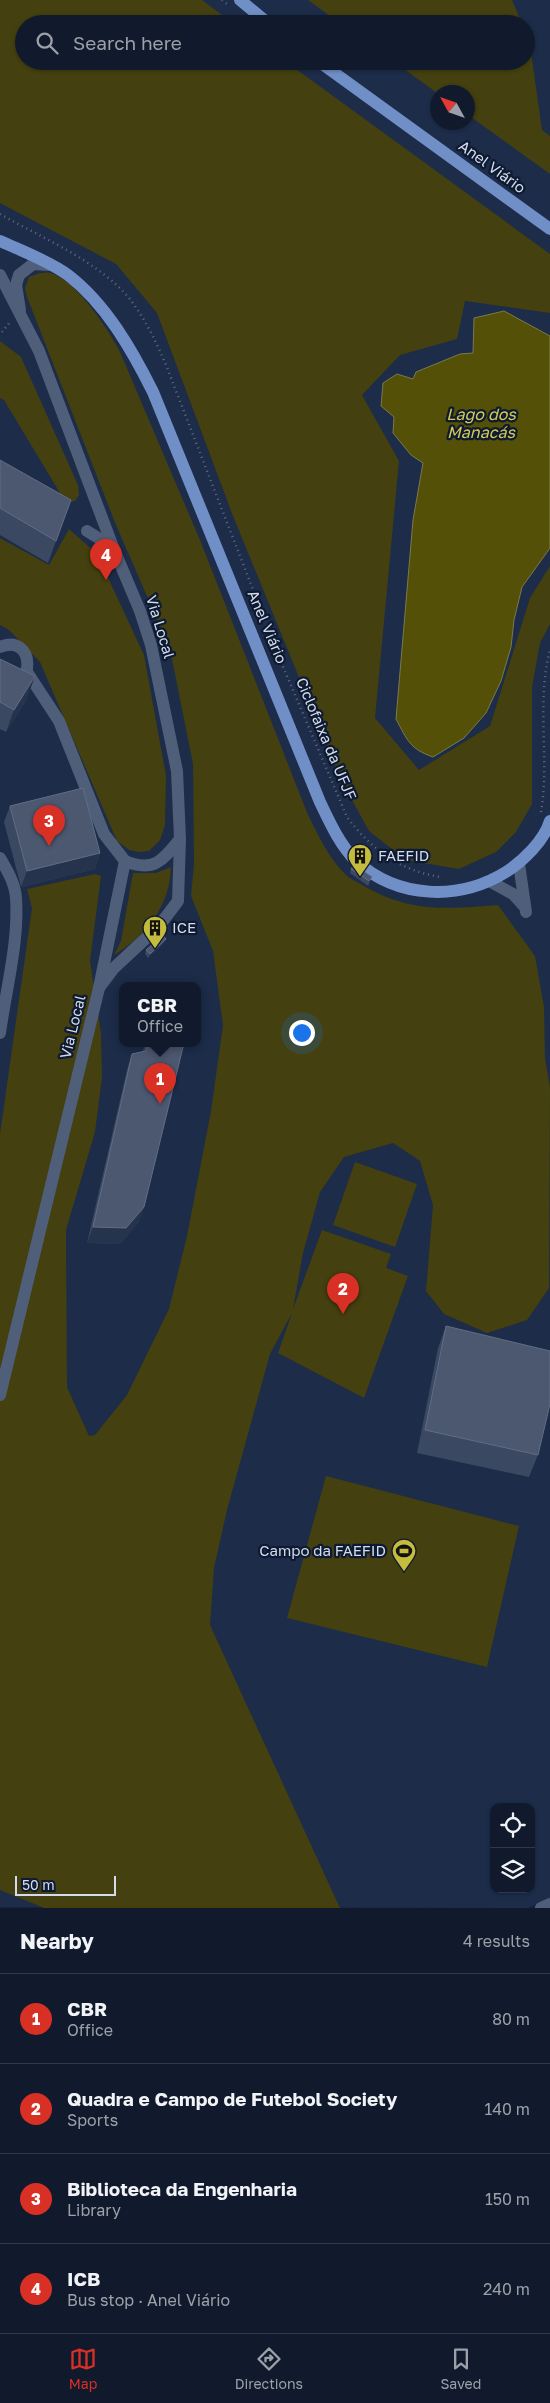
<!DOCTYPE html>
<meta charset="utf-8">
<style>
:root{--surface:#111a2c;--page:#1e2738;--text:#f1f3f6;--muted:#9ca1a9;--line:#303848;--accent:#d93025}
body{margin:0;font-family:"Golos Text",sans-serif;background:var(--page);color:var(--text)}
.controls{position:absolute;right:15px;bottom:15px;display:grid;overflow:hidden;border-radius:10px;box-shadow:0 1px 4px #0004}
.controls button{width:45px;height:45px;display:grid;place-items:center;padding:0;border:0;border-bottom:1px solid var(--line);background:var(--surface);color:var(--text);font:25px sans-serif}
.compass{position:absolute;left:430px;top:85px;width:45px;height:45px;border-radius:50%;background:var(--surface);box-shadow:0 1px 4px #0004;rotate:310deg}
.scale{position:absolute;left:15px;bottom:12px;width:101px;box-sizing:border-box;padding-left:5px;border:2px solid #d3dcec;border-top:0;font-size:14px;line-height:18px;white-space:nowrap;color:#d3dcec;-webkit-text-stroke:4px #0e1a31;paint-order:stroke}
.you{position:absolute;left:301px;top:1032px;width:18px;height:18px;margin:-12px;border:4px solid #fff;border-radius:50%;background:#1a73e8;box-shadow:0 0 0 8px #1a73e833}
.badge{display:grid;place-items:center;width:32px;height:32px;border-radius:50%;background:var(--accent);color:#fff;font-size:16px;font-weight:700}
.pin{position:absolute;translate:-50% -41px;filter:drop-shadow(0 1px 2px #0008)}
.pin::after{content:'';position:absolute;top:26px;width:18px;height:15px;background:inherit;clip-path:polygon(0 0,100% 0,50% 100%)}
.popup{position:absolute;left:119px;top:982px;width:82px;height:65px;box-sizing:border-box;display:grid;place-content:center;border-radius:10px;background:var(--surface);filter:drop-shadow(0 1px 4px #0005);font-size:16px;white-space:nowrap;color:var(--muted)}
.popup b{font-size:19px;color:var(--text)}
.popup::after{content:'';position:absolute;left:50%;top:100%;margin-left:-10px;border:10px solid transparent;border-top-color:var(--surface)}
.list{margin:0;padding:0;list-style:none}
h2{display:flex;justify-content:space-between;align-items:center;height:65px;margin:0;padding:0 20px;font-size:21px}
h2 small{font-size:16px;font-weight:400;color:var(--muted)}
.list li{display:grid;grid-template-columns:32px 1fr auto;gap:15px;align-items:center;box-sizing:border-box;height:90px;padding:0 20px;border-top:1px solid var(--line)}
.list b{display:block;font-size:19px;white-space:nowrap}
.list p{margin:0;font-size:16px;white-space:nowrap;color:var(--muted)}
.list em{font-size:16px;font-style:normal;color:var(--muted)}
.icon{flex:none;width:28px;height:28px;fill:none;stroke:currentColor;stroke-width:2;stroke-linecap:round;stroke-linejoin:round}
.map{position:relative;flex:none;width:550px;height:1908px;overflow:hidden}
.search{position:absolute;background:var(--surface);box-shadow:0 1px 4px #0004;left:15px;right:15px;top:15px;height:55px;display:flex;align-items:center;gap:12px;box-sizing:border-box;padding:0 18px;border-radius:28px;color:var(--muted);font-size:19px}
.sheet{height:425px;background:var(--surface)}
nav{display:flex;justify-content:space-around;align-items:center;box-sizing:border-box;height:70px;border-top:1px solid var(--line);background:var(--surface);font-size:14px;color:var(--muted)}
nav a{display:grid;justify-items:center;gap:2px}
nav .on{color:var(--accent)}
.map>svg:first-child{display:block}
.built{fill:#1c2c49;fill-rule:evenodd}
.green{fill:#44400f}
.water{fill:#555007;stroke:#7b7a4c}
.lines{fill:none;stroke-linecap:round;stroke-linejoin:round}
.path{stroke:#616b80;stroke-width:2.5;stroke-dasharray:1 4;stroke-linecap:butt}
.minor{stroke:#4f5f7a;stroke-width:12}
.major{stroke:#708fc7;stroke-width:12}
.wall{fill:#3b4861}
.shaded-wall{fill:#26334c}
.building{fill:#4c5870;stroke:#616d84}
.labels{text-anchor:middle;stroke-width:4.5;stroke-linejoin:round;paint-order:stroke}
.street-label{font-size:15px;fill:#d3dcec;stroke:#0e1a31}
.poi-label{font-size:15px;fill:#d3dcec;stroke:#0e1a31;text-anchor:start}
.water-label{font-size:16px;font-style:italic;fill:#d3cb56;stroke:#0e1a31}
</style>
<div class="map">
<svg width="550" height="1908" viewBox="0 0 550 1908">
<rect width="100%" height="100%" fill="#17233b"/>
<!-- built -->
<path class="built" d="M0 0H550V1898L528 1908 0 1907ZM24 24H526V61H24ZM438 92H468V122H438ZM122 985H198V1043H122ZM494 1807H531V1889H494Z"/>
<!-- green -->
<g class="green">
<polygon points="0,0 202,0 234,24 24,24 24,61 285,61 550,254 550,313 465,301 457,339 400,355 362,395 399,461 375,718 419,770 490,726 530,598 550,566 550,624 540,643 532,687 532,804 516,832 496,852 459,869 406,860 369,831 341,780 233,516 157,313 116,264 0,203"/>
<polygon points="308,0 512,0 522,24 341,24"/>
<polygon points="526,35 530,45 542,130 550,136 550,174 468,115 468,92 437,93 393,61 526,61"/>
<path d="M40 273C43 273 48 272 51 273 77 281 108 329 120 352L200 540 308 815C319 836 328 857 345 874 350 879 358 882 364 886 411 913 447 909 498 905L535 956 544 1007 545 1059 550 1087 549 1288 527 1320 487 1333 444 1314 426 1291 433 1205 420 1161 393 1143 344 1157 320 1192 303 1253 293 1309 322 1230 391 1254 386 1268 408 1276 364 1398 278 1353 292 1313 270 1354 227 1510 214 1568 210 1625 340 1908H44L0 1890V1134L32 908 27 889 95 874 101 876 90 961 101 1033 102 1077 95 1132 66 1230 67 1387 89 1436 95 1435 127 1395 169 1309 187 1236 211 1111 223 1025 213 951 191 896 194 864 193 764 170 649 116 525 27 297 25 288 29 277Z"/>
<polygon points="0,341 21,357 78,485 79,495 75,501 70,502 63,498 4,400 0,398"/>
<polygon points="69,529 97,554 144,655 166,776 165,825 160,840 149,851 139,852 129,850 117,841 40,662 9,630 0,625 0,538 49,565"/>
<path d="M171 867C170 906 146 936 114 955L121 941 133 873H156Z"/>
<polygon points="355,1162 417,1184 395,1247 333,1225"/>
<polygon points="326,1476 519,1526 487,1667 287,1618"/>
</g>
<!-- water -->
<path class="water" d="M504 311 550 336V548L522 587 514 620 511 647 501 681 486 713 464 738 433 757C410 749 407 740 396 719L413 520 423 463 411 455 393 433 394 417 381 406 383 383 397 374 413 379 416 372 460 354 473 353 474 318Z"/>
<g class="lines">
<!-- path -->
<g class="path">
<polyline points="222,0 227,4"/>
<polyline points="300,61 306,66"/>
<path d="M0 214C42 238 98 261 129 298 145 318 156 342 166 365L281 662 347 817C372 850 399 870 440 877"/>
<polyline points="2,332 10,322"/>
<path d="M541 812C550 759 536 703 550 650"/>
</g>
<!-- minor -->
<g class="minor">
<polyline points="0,275 39,351 113,547 140,611 151,645 177,771 180,839 178,901 159,926 114,968 99,988"/>
<polyline points="20,310 16,285 19,275 33,264 49,265"/>
<polyline points="87,531 113,547"/>
<path d="M0 647C36 632 37 695 0 682"/>
<polyline points="27,672 59,721 104,834 125,861"/>
<path d="M0 858C7 870 15 883 16 898 19 942 6 989 0 1033"/>
<polyline points="519,864 526,912"/>
<polyline points="491,882 513,894 523,905"/>
<path d="M0 1395 99 988 125 861C154 873 163 860 180 839"/>
<polyline points="541,1908 550,1904"/>
</g>
<!-- major -->
<g class="major">
<polyline points="240,0 269,24"/>
<polyline points="318,61 550,229"/>
<path d="M0 241C22 251 49 261 68 275 106 304 132 350 153 392L320 802C330 823 340 845 356 861 398 899 459 901 506 872 523 861 544 841 550 821"/>
</g>
</g>
<!-- wall -->
<g class="wall">
<polygon points="0,460 71,500 48,563 0,535"/>
<polygon points="0,659 27,699 6,732 0,729"/>
<polygon points="10,806 100,853 95,869 21,887 4,822"/>
<polygon points="351,869 370,882 368,886 350,873"/>
<polygon points="164,943 148,958 145,954 146,950"/>
<polygon points="145,1043 184,1043 144,1207 138,1223 120,1244 87,1243 127,1070 132,1054 143,1051"/>
<polygon points="446,1326 538,1455 529,1477 417,1453 438,1348"/>
</g>
<!-- shaded-wall -->
<g class="shaded-wall">
<polygon points="35,676 27,699 6,732 14,710"/>
<polygon points="100,853 95,869 21,887 27,871"/>
<polygon points="166,939 164,943 148,958 150,954"/>
<polygon points="144,1207 138,1223 120,1244 87,1243 93,1227"/>
</g>
<!-- building -->
<g class="building">
<polygon points="0,460 71,500 56,541 0,508"/>
<polygon points="0,659 35,676 14,710 0,702"/>
<polygon points="83,788 100,853 27,871 10,806"/>
<polygon points="354,865 372,877 369,881 351,869"/>
<polygon points="163,935 166,939 150,954 146,950"/>
<polygon points="148,1043 184,1043 144,1207 126,1228 93,1227 132,1054 146,1051"/>
<polygon points="446,1326 550,1351 550,1404 538,1455 425,1430"/>
</g>
<!-- icons -->
<defs>
<symbol id="building-pin" viewBox="-11 -11 22 30"><path d="M0 17L-7.5 6A9.5 9.5 0 1 1 7.5 6Z" fill="#c5bc3d" stroke="#0e1a31"/><path d="M-4-6H4V6H1V3H-1V6H-4ZM-2.5-4.3h1.7v1.8h-1.7ZM.8-4.3h1.7v1.8H.8ZM-2.5-1h1.7V.8h-1.7ZM.8-1h1.7V.8H.8Z" fill="#111"/></symbol>
<symbol id="stadium-pin" viewBox="-11 -11 22 30"><path d="M0 17L-7.5 6A9.5 9.5 0 1 1 7.5 6Z" fill="#c5bc3d" stroke="#0e1a31"/><path d="M0-5a6.5 5 0 1 0 0 10a6.5 5 0 1 0 0-10ZM-3.5-1.8h7v3.6h-7Z" fill="#111"/></symbol>
</defs>
<g fill-rule="evenodd">
<use href="#building-pin" x="346" y="842" width="28" height="38"/>
<use href="#building-pin" x="141" y="914" width="28" height="38"/>
<use href="#stadium-pin" x="390" y="1537" width="28" height="38"/>
</g>
<g class="labels">
<!-- street labels -->
<g class="street-label">
<text transform="translate(492 167) rotate(36)" y="5">Anel Viário</text>
<text transform="translate(160 627) rotate(73)" y="5">Via Local</text>
<text transform="translate(267 627) rotate(67)" y="5">Anel Viário</text>
<text transform="translate(326 739) rotate(67)" y="5">Ciclofaixa da UFJF</text>
<text transform="translate(73 1027) rotate(-76)" y="5">Via Local</text>
</g>
<!-- poi labels -->
<g class="poi-label">
<text x="378" y="861">FAEFID</text>
<text x="172" y="933">ICE</text>
<text x="386" y="1556" text-anchor="end">Campo da FAEFID</text>
</g>
<!-- water labels -->
<g class="water-label">
<text x="481" y="420">Lago dos<tspan x="481" dy="18">Manacás</tspan></text>
</g>
</g>
</svg>
<div class="controls">
<button><svg class="icon" aria-label="locate" viewBox="0 0 24 24"><circle cx="12" cy="12" r="6"/><path d="M12 2v4M12 18v4M2 12h4M18 12h4"/></svg></button>
<button><svg class="icon" aria-label="layers" viewBox="0 0 24 24"><path d="M12 4l9 5-9 5-9-5zM3 14l9 5 9-5"/></svg></button>
</div>
<svg class="compass" viewBox="-18 -18 36 36"><path d="M0-13l5 13h-10z" fill="#e53935"/><path d="M0 13l5-13h-10z" fill="#9ca1a9"/></svg>
<div class="scale">50 m</div>
<div class="you"></div>
<div class="pin badge" style="left:160px;top:1104px">1</div>
<div class="popup"><b>CBR</b>Office</div>
<div class="pin badge" style="left:343px;top:1314px">2</div>
<div class="pin badge" style="left:49px;top:846px">3</div>
<div class="pin badge" style="left:106px;top:580px">4</div>
<div class="search"><svg class="icon" aria-label="search" viewBox="0 0 24 24"><circle cx="10" cy="10" r="6"/><path d="M15 15l6 6"/></svg>Search here</div>
</div>
<section class="sheet">
<h2>Nearby<small>4 results</small></h2>
<ul class="list">
<li><span class="badge">1</span><div><b>CBR</b><p>Office</p></div><em>80 m</em></li>
<li><span class="badge">2</span><div><b>Quadra e Campo de Futebol Society</b><p>Sports</p></div><em>140 m</em></li>
<li><span class="badge">3</span><div><b>Biblioteca da Engenharia</b><p>Library</p></div><em>150 m</em></li>
<li><span class="badge">4</span><div><b>ICB</b><p>Bus stop · Anel Viário</p></div><em>240 m</em></li>
</ul>
</section>
<nav>
<a class="on"><svg class="icon" aria-label="map" viewBox="0 0 24 24"><path d="M3 6l6-2 6 2 6-2v14l-6 2-6-2-6 2zM9 4v14M15 6v14"/></svg>Map</a>
<a><svg class="icon" aria-label="directions" viewBox="0 0 24 24"><path d="M12 3l9 9-9 9-9-9zM9 14v-3h6M13 9l2 2-2 2"/></svg>Directions</a>
<a><svg class="icon" aria-label="saved" viewBox="0 0 24 24"><path d="M7 4h10v16l-5-4-5 4z"/></svg>Saved</a>
</nav>
